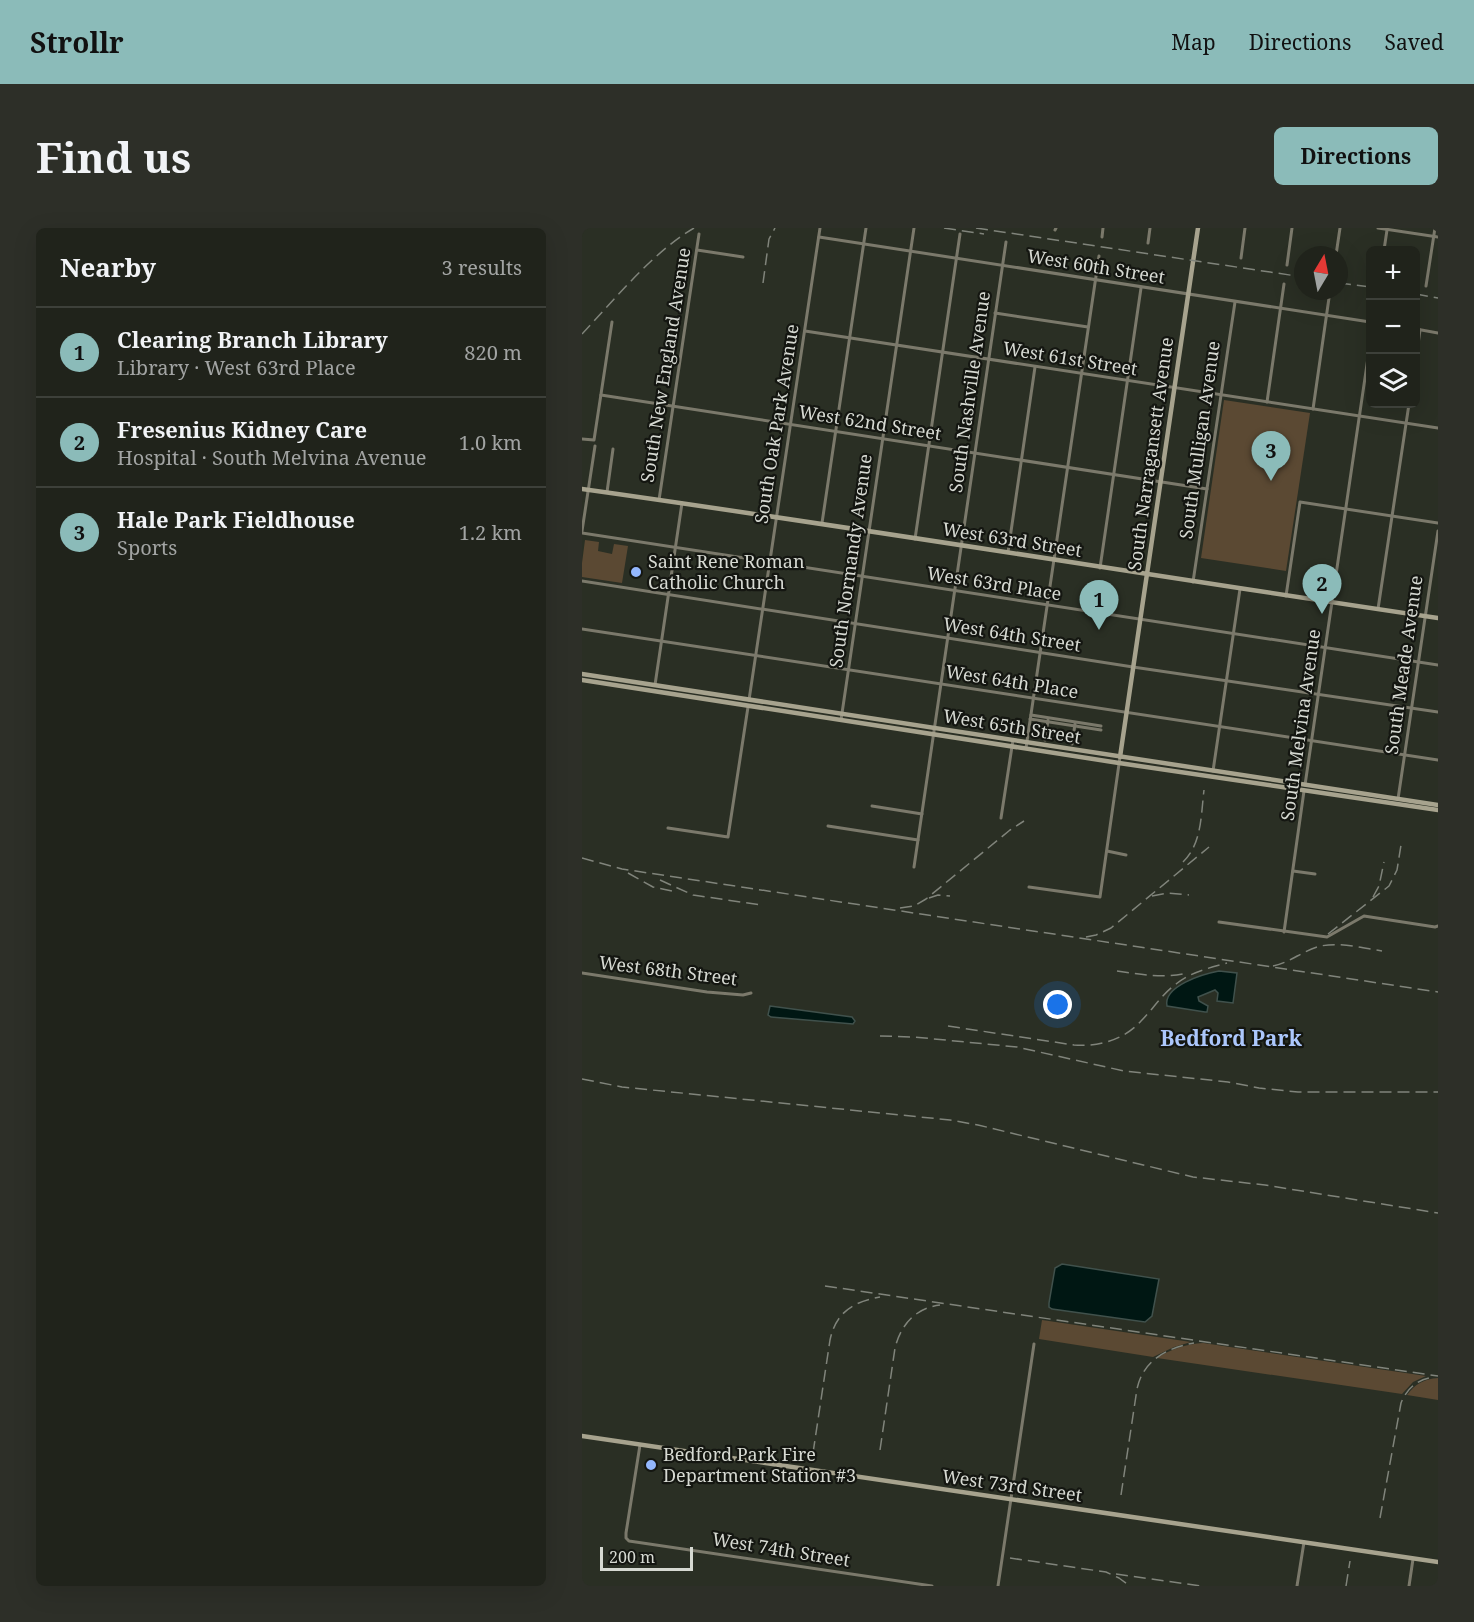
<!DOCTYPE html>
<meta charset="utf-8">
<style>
:root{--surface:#20231b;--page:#2d2f28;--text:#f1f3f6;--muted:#a2a4a3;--line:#3d403a;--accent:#8bbbb9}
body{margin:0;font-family:"Noto Serif",serif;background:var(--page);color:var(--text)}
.controls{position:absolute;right:18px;top:18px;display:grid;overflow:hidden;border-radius:9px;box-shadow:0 6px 24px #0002}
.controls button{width:54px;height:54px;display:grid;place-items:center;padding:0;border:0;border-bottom:2px solid var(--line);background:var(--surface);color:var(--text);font:30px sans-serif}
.compass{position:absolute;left:712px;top:18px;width:54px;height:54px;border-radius:50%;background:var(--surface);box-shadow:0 6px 24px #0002;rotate:10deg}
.scale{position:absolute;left:18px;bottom:15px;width:93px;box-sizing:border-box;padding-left:6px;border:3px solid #d6d9d2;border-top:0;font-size:16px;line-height:21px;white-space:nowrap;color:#d6d9d2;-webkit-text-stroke:4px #141611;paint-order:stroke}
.you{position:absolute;left:476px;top:777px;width:21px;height:21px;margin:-15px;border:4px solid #fff;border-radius:50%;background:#1a73e8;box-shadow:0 0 0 9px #1a73e833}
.badge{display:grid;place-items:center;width:39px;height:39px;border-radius:50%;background:var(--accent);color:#111;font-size:20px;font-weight:700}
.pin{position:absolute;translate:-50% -50px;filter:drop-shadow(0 2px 3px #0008)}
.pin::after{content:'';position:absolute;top:32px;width:21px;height:18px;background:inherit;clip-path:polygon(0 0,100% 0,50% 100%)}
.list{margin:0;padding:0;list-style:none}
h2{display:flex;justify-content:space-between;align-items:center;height:78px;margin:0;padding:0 24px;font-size:26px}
h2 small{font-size:20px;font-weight:400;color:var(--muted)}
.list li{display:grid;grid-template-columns:39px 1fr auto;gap:18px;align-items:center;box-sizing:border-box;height:90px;padding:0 24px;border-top:2px solid var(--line)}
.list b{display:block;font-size:22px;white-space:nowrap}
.list p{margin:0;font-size:20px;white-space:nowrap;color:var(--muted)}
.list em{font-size:20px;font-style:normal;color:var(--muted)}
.icon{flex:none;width:33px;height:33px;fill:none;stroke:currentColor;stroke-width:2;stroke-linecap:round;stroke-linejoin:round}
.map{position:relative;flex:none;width:856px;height:1358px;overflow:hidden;border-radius:9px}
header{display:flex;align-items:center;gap:36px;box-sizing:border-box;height:84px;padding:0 30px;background:var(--accent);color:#111}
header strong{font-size:28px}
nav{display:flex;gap:33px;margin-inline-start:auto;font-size:21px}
.intro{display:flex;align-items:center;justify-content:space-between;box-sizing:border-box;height:144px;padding:0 36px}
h1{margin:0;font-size:42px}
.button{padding:15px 27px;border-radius:9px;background:var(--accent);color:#111;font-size:21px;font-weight:700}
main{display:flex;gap:36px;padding:0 36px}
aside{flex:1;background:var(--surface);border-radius:9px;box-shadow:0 6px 24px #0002}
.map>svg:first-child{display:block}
.green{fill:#5b4933}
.water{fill:#001713;stroke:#40514c;stroke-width:1.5}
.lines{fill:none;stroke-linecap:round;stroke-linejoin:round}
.street{stroke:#7b796b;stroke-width:3}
.secondary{stroke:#a7a38e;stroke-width:4.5}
.rail{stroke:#80847b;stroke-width:1.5;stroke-dasharray:12 6;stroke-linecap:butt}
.poi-dot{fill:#93b7fd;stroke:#141611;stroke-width:2}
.labels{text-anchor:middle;stroke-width:4.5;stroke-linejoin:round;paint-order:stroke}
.street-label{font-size:18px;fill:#d6d9d2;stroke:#141611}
.poi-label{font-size:18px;fill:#d6d9d2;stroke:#141611;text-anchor:start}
.quarter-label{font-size:21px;font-weight:bold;fill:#acc7fc;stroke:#141611}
</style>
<header>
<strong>Strollr</strong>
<nav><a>Map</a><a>Directions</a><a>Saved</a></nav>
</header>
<div class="intro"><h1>Find us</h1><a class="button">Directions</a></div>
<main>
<aside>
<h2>Nearby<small>3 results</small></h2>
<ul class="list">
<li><span class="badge">1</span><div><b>Clearing Branch Library</b><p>Library · West 63rd Place</p></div><em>820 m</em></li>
<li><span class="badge">2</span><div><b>Fresenius Kidney Care</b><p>Hospital · South Melvina Avenue</p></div><em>1.0 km</em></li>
<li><span class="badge">3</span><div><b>Hale Park Fieldhouse</b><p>Sports</p></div><em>1.2 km</em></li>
</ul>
</aside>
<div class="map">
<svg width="856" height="1358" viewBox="0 0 856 1358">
<rect width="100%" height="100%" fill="#2a2f24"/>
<!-- green -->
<g class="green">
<polygon points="642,172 728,185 704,343 619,330"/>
<polygon points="3,312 17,314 16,323 30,326 32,316 46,318 40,355 0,349 0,335"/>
<polygon points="460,1092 609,1114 592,1119 571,1129 457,1111"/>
<path d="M621 1115 844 1148 831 1154 820 1166 575 1130C589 1121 605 1116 621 1115Z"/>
<path d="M856 1150V1172L825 1167C833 1156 842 1151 856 1150Z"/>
</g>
<!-- water -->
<g class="water">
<path d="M637 743 655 745 651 775 635 773 636 765 633 762 616 769 617 773 626 778 625 784H623L585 778C581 758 621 746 637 743Z"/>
<polygon points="188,778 270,789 273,793 271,796 189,789 186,787"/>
<polygon points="480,1036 577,1051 570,1088 563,1094 470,1081 467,1079 467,1075 473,1040"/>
</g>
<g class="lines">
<!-- street -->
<g class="street">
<polyline points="796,0 856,9"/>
<polyline points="473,2 474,0"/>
<polyline points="237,9 788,94"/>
<polyline points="520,9 521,0"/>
<polyline points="566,15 568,0"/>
<polyline points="115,22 161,29"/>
<polyline points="802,22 805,2"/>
<polyline points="754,27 758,0"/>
<polyline points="659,30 663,0"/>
<polyline points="705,37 710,0"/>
<polyline points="844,58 853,0"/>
<polyline points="413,85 506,99"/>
<polyline points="834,101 856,105"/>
<polyline points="223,103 856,200"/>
<polyline points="834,131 838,102"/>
<polyline points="19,167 625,261"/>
<polyline points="685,174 702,56"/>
<polyline points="731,181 748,63"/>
<polyline points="0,211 12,212 30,94"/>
<polyline points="25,264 31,221"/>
<polyline points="77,272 117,6"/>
<polyline points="240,295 284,0"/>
<polyline points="0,303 13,218"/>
<polyline points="0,305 856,437"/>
<polyline points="333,311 378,6"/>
<polyline points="426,324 453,139"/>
<polyline points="518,340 559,60"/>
<polyline points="0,353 551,439 856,484"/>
<polyline points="611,354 653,74"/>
<polyline points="704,368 718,274 856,295"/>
<polyline points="796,381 827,176"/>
<polyline points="0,401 856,532"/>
<polyline points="73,457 100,275"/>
<polyline points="167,472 238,0"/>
<polyline points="449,487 519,498"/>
<polyline points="448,491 519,502"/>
<polyline points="259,492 332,0"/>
<polyline points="463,512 466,492"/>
<polyline points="490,516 493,496"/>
<polyline points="444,520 517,28"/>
<polyline points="631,543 658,361"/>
<polyline points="723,557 788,116"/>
<polyline points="816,571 856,303"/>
<polyline points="290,578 340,586"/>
<polyline points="419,590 431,512"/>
<polyline points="246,598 336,612"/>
<polyline points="86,600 146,609 166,479"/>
<polyline points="525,623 544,627"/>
<polyline points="332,639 424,14"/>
<polyline points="711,643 733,646"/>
<polyline points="447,659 518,669 538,529"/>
<polyline points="637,694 745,709 782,688 853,699 856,698"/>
<polyline points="702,704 722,563"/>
<polyline points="0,745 125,764 161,767 169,765"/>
<polyline points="58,1217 44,1305 44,1310 47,1313 350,1358"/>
<polyline points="416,1358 452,1116"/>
<polyline points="715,1358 722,1314"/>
<polyline points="827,1358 831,1331"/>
</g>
<!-- secondary -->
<g class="secondary">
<path d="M0 261C286 301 571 348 856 390"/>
<polyline points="0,446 856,577"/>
<polyline points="0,452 537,535 856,582"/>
<polyline points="538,529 616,0"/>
<polyline points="0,1208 856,1334"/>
</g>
<!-- rail -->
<g class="rail">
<polyline points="362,0 402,6"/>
<polyline points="394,0 721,49"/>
<polyline points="181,55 187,11 193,0"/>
<polyline points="757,55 788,59"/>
<polyline points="834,66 856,70"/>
<path d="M0 106C33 71 71 24 112 0"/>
<polyline points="0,630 40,641 856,764"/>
<path d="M601 634C620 616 619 586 622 562"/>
<polyline points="46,645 71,659 90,663"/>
<polyline points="78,652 111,667 179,677"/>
<polyline points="570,668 586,665 607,667"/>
<polyline points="791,669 797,658 802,634"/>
<polyline points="347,670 356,667 368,668"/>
<polyline points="318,680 332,678 344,671 428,602 442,593"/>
<polyline points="746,706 807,658 815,642 819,617"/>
<polyline points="504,709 514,707 529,700 627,619"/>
<path d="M691 738C707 735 719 724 735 719 755 713 780 720 800 723"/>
<path d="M535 743C558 746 581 751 605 745"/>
<path d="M366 798 492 817C516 819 542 812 559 793 571 781 580 766 594 756 609 744 627 740 645 735"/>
<polyline points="298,808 332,809 435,819 542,843 646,854 677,860 716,864 856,864"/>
<polyline points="0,851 40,859 368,892 396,897 611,949 683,957 856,985"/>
<polyline points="243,1058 856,1148"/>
<path d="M298 1222 313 1120C319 1096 334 1080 358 1077"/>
<path d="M231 1225 248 1112C254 1084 271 1074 298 1069"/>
<path d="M539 1267 555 1161C561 1132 585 1120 612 1115"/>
<path d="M798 1290 819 1175C825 1160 836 1151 852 1149"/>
<polyline points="428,1330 524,1344 537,1350 548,1358"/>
<polyline points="534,1346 619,1358"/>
<polyline points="764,1358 768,1333"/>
</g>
</g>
<!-- markers -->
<g class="poi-dot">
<circle cx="54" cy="344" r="6"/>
<circle cx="69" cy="1237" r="6"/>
</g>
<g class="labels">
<!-- street labels -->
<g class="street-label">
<text transform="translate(514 39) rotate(9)" y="6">West 60th Street</text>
<text transform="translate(488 131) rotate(9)" y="6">West 61st Street</text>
<text transform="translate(84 137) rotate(-81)" y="6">South New England Avenue</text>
<text transform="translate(388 164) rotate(-82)" y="6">South Nashville Avenue</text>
<text transform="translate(288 195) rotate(9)" y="6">West 62nd Street</text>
<text transform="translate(195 196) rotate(-81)" y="6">South Oak Park Avenue</text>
<text transform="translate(618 212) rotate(-82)" y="6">South Mulligan Avenue</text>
<text transform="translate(569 226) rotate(-82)" y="6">South Narragansett Avenue</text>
<text transform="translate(430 312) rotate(9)" y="6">West 63rd Street</text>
<text transform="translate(269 333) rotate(-82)" y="6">South Normandy Avenue</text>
<text transform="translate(412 356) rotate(9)" y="6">West 63rd Place</text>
<text transform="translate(430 407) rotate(9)" y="6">West 64th Street</text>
<text transform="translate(822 437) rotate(-82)" y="6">South Meade Avenue</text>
<text transform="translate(430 454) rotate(9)" y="6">West 64th Place</text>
<text transform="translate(719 497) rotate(-82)" y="6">South Melvina Avenue</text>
<text transform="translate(430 499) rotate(9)" y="6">West 65th Street</text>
<text transform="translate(86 743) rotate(7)" y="6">West 68th Street</text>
<text transform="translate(430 1258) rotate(8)" y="6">West 73rd Street</text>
<text transform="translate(199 1322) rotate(9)" y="6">West 74th Street</text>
</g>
<!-- poi labels -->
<g class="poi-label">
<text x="66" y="340">Saint Rene Roman<tspan x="66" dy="21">Catholic Church</tspan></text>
<text x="81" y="1233">Bedford Park Fire<tspan x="81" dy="21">Department Station #3</tspan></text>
</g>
<!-- quarter labels -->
<g class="quarter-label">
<text x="649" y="818">Bedford Park</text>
</g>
</g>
</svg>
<div class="controls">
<button>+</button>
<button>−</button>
<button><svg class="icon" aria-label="layers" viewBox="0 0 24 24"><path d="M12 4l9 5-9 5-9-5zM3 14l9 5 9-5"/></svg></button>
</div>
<svg class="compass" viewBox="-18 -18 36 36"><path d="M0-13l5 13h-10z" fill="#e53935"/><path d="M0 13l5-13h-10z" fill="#a2a4a3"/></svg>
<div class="scale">200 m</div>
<div class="you"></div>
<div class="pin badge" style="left:517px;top:402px">1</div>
<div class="pin badge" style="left:740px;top:386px">2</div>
<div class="pin badge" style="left:689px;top:253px">3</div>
</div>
</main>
